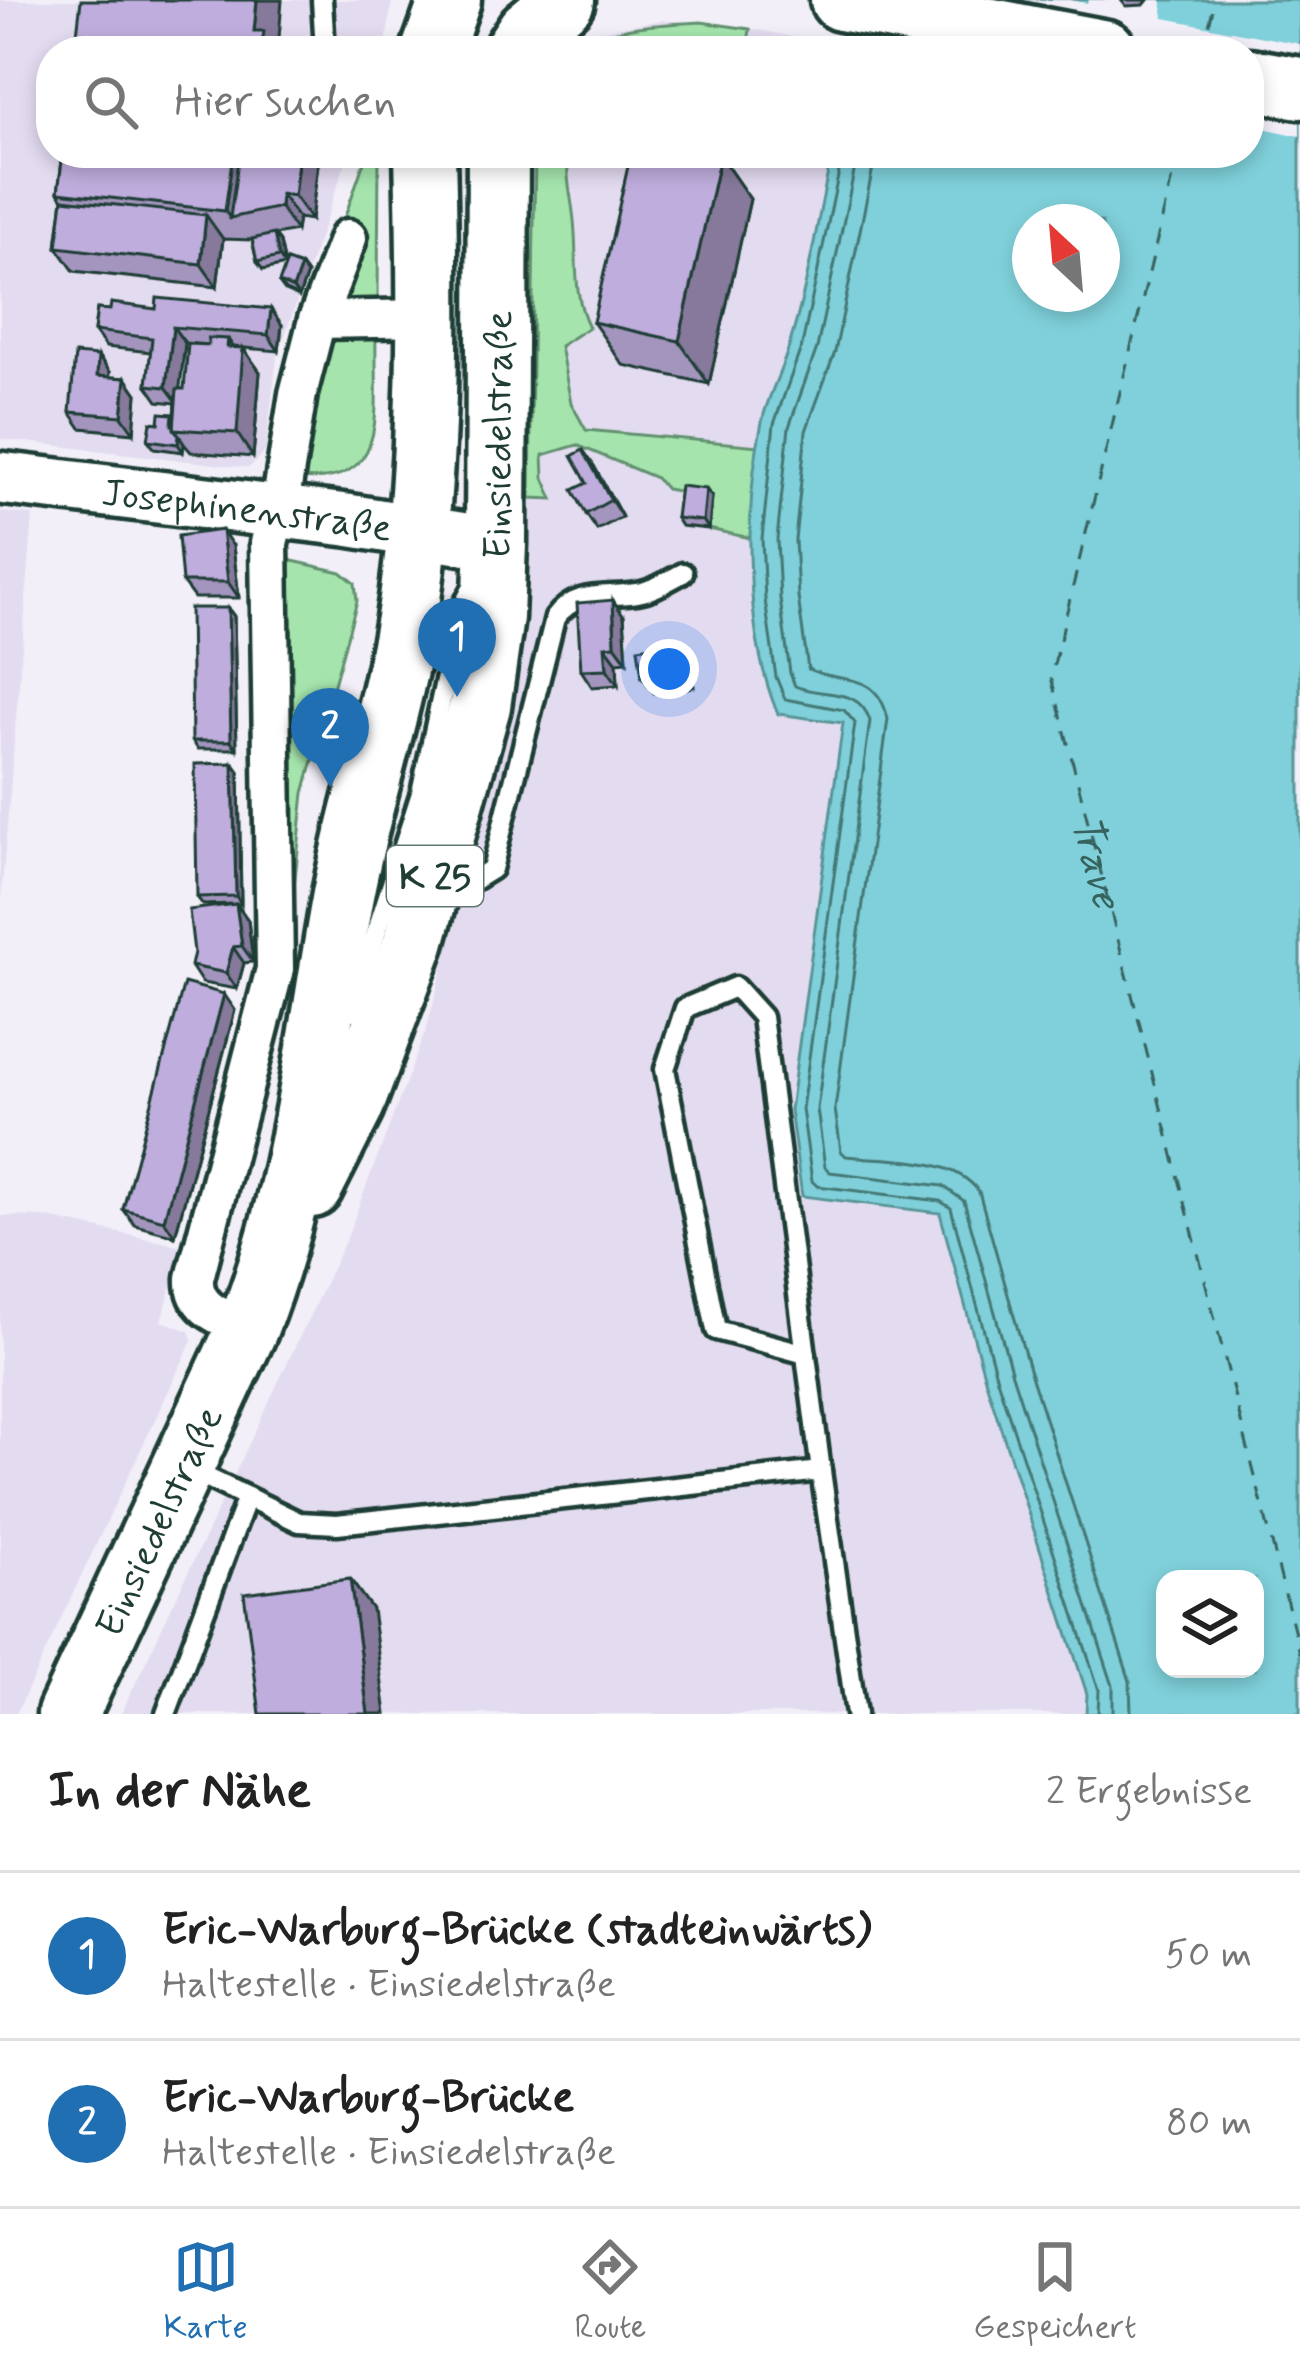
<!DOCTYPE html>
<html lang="de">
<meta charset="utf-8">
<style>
:root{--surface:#fff;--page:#f6f6f6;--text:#222;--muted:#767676;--line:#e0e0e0;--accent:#1f6fb2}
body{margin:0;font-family:Mynerve,sans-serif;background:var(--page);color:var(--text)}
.controls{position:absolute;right:36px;bottom:36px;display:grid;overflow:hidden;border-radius:24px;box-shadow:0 6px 18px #0003}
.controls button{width:108px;height:108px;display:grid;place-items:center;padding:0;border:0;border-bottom:3px solid var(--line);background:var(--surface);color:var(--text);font:60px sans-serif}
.compass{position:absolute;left:1012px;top:204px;width:108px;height:108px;border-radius:50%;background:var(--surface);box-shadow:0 6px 18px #0003;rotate:334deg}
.you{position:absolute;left:669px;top:669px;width:42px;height:42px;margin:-30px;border:9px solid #fff;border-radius:50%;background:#1a73e8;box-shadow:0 0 0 18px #1a73e833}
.badge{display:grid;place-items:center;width:78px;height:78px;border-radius:50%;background:var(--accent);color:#fff;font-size:39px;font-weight:700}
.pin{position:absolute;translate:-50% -99px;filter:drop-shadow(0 3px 6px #0008)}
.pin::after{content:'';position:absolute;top:63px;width:42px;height:36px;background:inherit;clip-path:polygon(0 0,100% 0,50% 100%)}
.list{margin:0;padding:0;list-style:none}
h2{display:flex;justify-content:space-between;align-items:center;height:156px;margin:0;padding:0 48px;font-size:51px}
h2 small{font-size:39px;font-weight:400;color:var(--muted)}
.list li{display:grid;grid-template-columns:78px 1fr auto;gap:36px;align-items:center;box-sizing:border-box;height:168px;padding:0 48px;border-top:3px solid var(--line)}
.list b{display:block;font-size:45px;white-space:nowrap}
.list p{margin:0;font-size:39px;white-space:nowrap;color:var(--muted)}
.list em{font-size:39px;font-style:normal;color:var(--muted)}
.icon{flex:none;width:66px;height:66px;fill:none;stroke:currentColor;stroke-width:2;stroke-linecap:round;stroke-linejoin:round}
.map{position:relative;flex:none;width:1300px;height:1714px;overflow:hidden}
.search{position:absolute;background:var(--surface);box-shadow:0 6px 18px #0003;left:36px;right:36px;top:36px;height:132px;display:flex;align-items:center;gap:30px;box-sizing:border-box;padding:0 42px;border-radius:48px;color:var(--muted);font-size:45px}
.sheet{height:492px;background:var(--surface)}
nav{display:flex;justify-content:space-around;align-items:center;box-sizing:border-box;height:168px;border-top:3px solid var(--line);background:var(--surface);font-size:33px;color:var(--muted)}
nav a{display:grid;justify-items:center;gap:6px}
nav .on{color:var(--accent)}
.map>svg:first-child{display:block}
.built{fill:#e3dbf0}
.green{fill:#a5e5ad;stroke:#629170;stroke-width:3}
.water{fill:#7fd0da;stroke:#599598;stroke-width:3;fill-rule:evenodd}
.pier{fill:#f2eff8}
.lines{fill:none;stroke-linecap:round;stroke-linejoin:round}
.shore{stroke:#457876;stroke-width:3}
.ferry{stroke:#37625e;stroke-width:3;stroke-dasharray:15 12;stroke-linecap:butt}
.lane-casing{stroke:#1f3d34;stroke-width:27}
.street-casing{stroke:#1f3d34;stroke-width:45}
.secondary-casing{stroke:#1f3d34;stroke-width:60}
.primary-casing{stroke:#1f3d34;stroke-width:69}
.lane{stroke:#fff;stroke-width:18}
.street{stroke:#fff;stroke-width:36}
.secondary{stroke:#fff;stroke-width:51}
.primary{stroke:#fff;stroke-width:60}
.wall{fill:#a495be;stroke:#1f3d34;stroke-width:3;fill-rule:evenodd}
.shaded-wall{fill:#86799b;stroke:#1f3d34;stroke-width:3}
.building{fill:#bfaddd;stroke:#1f3d34;stroke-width:3}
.labels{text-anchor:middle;stroke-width:9;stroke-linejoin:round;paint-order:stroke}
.shield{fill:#fff;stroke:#627771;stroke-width:3}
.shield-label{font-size:36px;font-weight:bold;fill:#1f3d34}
.street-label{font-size:39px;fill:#1f3d34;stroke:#fff}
.water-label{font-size:42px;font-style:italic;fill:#37625e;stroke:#fff}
</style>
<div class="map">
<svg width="1300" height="1714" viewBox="0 0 1300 1714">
<rect width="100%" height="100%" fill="#f2eff8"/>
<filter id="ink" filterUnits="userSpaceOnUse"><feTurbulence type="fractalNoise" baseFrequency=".00833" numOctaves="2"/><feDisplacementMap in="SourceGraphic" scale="24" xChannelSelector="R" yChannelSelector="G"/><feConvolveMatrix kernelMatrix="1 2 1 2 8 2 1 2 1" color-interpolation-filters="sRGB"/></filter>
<g filter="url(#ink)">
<!-- built -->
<g class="built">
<polygon points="0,0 392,0 385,51 51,51 51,153 349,153 277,358 265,452 249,468 0,439"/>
<polygon points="662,20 749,28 855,50 565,51 592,32"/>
<polygon points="532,153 832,153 791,342 762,420 750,538 753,601 764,681 778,713 843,722 790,1110 802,1195 940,1213 1087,1694 1086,1714 121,1714 347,1237 427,1027 473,857 523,644 528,574"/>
<polygon points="0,512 33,515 0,910"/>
<polygon points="0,1216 43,1217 182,1246 162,1321 189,1331 192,1341 16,1714 0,1714"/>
</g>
<!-- green -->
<g class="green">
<path d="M701 22 750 29 747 51H572C610 24 657 25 701 22Z"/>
<polygon points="367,153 379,153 378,299 349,299 342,294 342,225"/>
<path d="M535 153H569C565 178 572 197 574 221 578 257 572 294 589 327L560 346 571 403 586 430 760 446 750 538 709 529 712 497 666 489 656 478 577 445 543 455 544 478 553 499 530 498Z"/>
<path d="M348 332 376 335C374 408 394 492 291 477L319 350Z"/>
<polygon points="275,557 341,572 355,583 357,601 304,793 289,935"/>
</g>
<!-- water -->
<path class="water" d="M865 0H1300V1714H1086L1087 1694 986 1382 940 1213 802 1196 790 1110 843 723 778 714C744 636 744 505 762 422 768 395 783 369 790 343 809 281 818 216 832 153H1249V51H854ZM1030 222H1102V294H1030ZM1165 1579H1255V1669H1165Z"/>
<!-- pier -->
<polygon class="pier" points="859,0 1070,0 1087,3 1089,0 1162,0 1164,18 1300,44 1300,136 1249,125 1249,51 861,51 849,49"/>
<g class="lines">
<!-- shore -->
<g class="shore">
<polyline points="843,153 802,345 774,424 762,539 765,600 776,677 785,699 844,710 855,723 802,1109 812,1181 817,1186 940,1201 951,1208 997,1379 1099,1690 1098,1714"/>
<path d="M858 153 817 348 789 427 777 539 780 599 790 673 795 686C822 698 859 685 870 721L817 1109 825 1167 830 1172 943 1186 964 1201 1012 1374 1113 1686V1714"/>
<path d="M876 153 835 352 806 431 795 540 798 597 808 669C843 685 876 669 888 719L835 1109 841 1151 846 1156C887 1161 953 1155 979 1192L1029 1369 1130 1681 1131 1714"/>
</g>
<!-- ferry -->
<g class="ferry">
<polyline points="1203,51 1215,0"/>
<path id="s1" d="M1178 153 1051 677 1300 1653"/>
</g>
<defs>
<g id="lane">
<polyline points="322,0 325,51"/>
<path d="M440 877 471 882 492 869 555 618C576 589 605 598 637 593 653 591 669 580 683 573"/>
<polyline points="351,1011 421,793 460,611 474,585"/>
<polyline points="189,1469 299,1522 337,1524 821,1471 762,1017 735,987 685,1008 665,1069 716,1330 806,1354"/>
<polyline points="821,1471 856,1714"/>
<polyline points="166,1714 247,1497"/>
</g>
<g id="street">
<polyline points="317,320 430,318"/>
<path d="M247 1329C222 1317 193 1309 195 1278L275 969 269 543 283 487 298 394 317 320 348 238"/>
</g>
<g id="secondary">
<path id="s2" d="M0 478 347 520 496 544"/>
</g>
<g id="primary">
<polyline points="841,0 1106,51"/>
<polyline points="432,51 450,0"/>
<polyline points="514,51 528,30 564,0"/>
<polyline points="1249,79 1300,88"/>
<path id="s3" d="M312 1187 353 1106 414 943 480 706 493 617 496 544 498 153"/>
<path id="s4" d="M68 1714 247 1329C300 1195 315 1052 340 911 358 806 395 706 410 599 430 452 429 302 425 153"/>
</g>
</defs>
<!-- lane casing -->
<use href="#lane" class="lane-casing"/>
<!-- street casing -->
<use href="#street" class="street-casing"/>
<!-- secondary casing -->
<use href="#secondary" class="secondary-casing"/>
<!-- primary casing -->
<use href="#primary" class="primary-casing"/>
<!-- lane -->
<use href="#lane" class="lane"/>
<!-- street -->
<use href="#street" class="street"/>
<!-- secondary -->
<use href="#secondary" class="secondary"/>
<!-- primary -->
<use href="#primary" class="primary"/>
</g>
<!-- wall -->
<g class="wall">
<polygon points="1121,0 1148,0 1144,5 1126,6"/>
<polygon points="63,153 317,153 319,156 311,220 298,218 296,231 275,235 280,242 285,265 263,270 257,262 252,240 223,239 217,287 74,271 57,247 63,199 58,192"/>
<polygon points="720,156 750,199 709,384 623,365 593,322"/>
<polygon points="301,266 307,274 299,297 285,291 279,283"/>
<path d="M97 309 282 325 279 351 233 347 243 348 260 372 253 457 191 452 184 444 183 452 154 448 148 440 159 423 175 417 176 403 158 401 147 385 151 352 106 347 94 331ZM185 343 208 345 184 389H179Z"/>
<polygon points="98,356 110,372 109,377 126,378 137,394 134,433 81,428 70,412"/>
<polygon points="583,450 594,466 622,517 597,530 586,514 587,483"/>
<polygon points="712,497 709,529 681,526 676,518"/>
<polygon points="233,546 239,598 194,598 182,582"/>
<polygon points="234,616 237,749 198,749 192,741"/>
<polygon points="624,616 627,661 617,662 618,685 592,687 581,670"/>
<polygon points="689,658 694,687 654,693 642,677"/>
<polygon points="239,771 241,904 237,904 248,920 253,962 244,963 237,989 202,983 191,966 230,904 203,905 197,897"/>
<polygon points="235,1010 175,1236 135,1225 123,1209"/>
</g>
<!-- shaded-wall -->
<g class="shaded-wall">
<polygon points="257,0 282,0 278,51 261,51 254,31"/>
<polygon points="233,153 259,153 230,218 225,211"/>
<polygon points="299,153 317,153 319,156 311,220 294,196"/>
<polygon points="720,156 750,199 709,384 679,341"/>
<polygon points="281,194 298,218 296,231 280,207"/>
<polygon points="206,215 223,239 217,287 201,264"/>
<polygon points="274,234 280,242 285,265 279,257"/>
<polygon points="301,266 307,274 299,297 293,289"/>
<polygon points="271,309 282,325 279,351 268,335"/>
<polygon points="173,327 185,343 178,403 166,387"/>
<polygon points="228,339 242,360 243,348 260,372 253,457 237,433"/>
<polygon points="98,356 110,372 108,392 97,376"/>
<polygon points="126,378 137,394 134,433 122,416"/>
<polygon points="179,435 184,444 183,452 178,444"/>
<polygon points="583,450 594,466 622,517 611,500"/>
<polygon points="706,489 712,497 709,529 703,521"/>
<polygon points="222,530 233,546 239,598 228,582"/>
<polygon points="613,600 624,616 627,661 615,645"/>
<polygon points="228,608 234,616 237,749 231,741"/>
<polygon points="678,642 689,658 694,687 683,671"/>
<polygon points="605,646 617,662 618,685 607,669"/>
<polygon points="233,763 239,771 241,904 236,896"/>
<polygon points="236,904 248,920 253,962 242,946"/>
<polygon points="233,947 244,963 237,989 226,973"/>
<polygon points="224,994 235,1010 175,1236 164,1220"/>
<polygon points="350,1579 372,1609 386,1714 368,1714"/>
</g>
<!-- building -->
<g class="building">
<polygon points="81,0 257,0 254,31 264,31 261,51 75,51"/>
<polygon points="63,153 233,153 225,211 58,192"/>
<polygon points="239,153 299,153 294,196 281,194 280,207 230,218"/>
<polygon points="631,153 708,153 720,156 679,341 593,322"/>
<polygon points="63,199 206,215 201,264 57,247"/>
<polygon points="274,234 279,257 257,262 252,239"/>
<polygon points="287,261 301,266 293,289 279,283"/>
<polygon points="157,298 271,309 268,335 173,327 166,387 147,385 152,338 94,331 97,309 110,310 111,303 156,309"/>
<polygon points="208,338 228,339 227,347 243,348 237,433 174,429 177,389 184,389 188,344 208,345"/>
<polygon points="75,354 98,356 97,376 126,378 122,416 70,412"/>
<polygon points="160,413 173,414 172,425 174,425 174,429 179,435 178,444 148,440 151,422 159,423"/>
<polygon points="583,450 611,500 586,514 573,490 587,483 572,456"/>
<polygon points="680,486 706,489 703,521 676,518"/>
<polygon points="222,530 228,582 182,582 178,536"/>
<polygon points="613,600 615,645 605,646 607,669 581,670 577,603"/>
<polygon points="190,608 228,608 231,741 192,741"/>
<polygon points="678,642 683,671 642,677 638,648"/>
<polygon points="233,763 236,896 197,897 195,764"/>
<polygon points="236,904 242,946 233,947 226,973 191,966 194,952 189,910"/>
<polygon points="184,983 224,994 164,1220 123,1209"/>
<polygon points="350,1579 368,1714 260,1714 244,1593"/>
</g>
</g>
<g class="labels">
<!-- shield labels -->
<rect class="shield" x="387" y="846" width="96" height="60" rx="9"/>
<g class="shield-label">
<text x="435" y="889">K 25</text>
</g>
<!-- street labels -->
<g class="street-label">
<text dy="14" stroke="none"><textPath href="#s3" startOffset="783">Einsiedelstraße</textPath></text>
<text dy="14" stroke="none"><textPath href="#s2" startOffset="249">Josephinenstraße</textPath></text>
<text dy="14" stroke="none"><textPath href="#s4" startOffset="213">Einsiedelstraße</textPath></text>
</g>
<!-- water labels -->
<g class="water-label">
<text dy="15" stroke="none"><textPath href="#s1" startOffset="729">Trave</textPath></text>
</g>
</g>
</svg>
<div class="controls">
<button><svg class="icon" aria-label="layers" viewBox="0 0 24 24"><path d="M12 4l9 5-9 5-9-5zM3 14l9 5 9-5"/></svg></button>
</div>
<svg class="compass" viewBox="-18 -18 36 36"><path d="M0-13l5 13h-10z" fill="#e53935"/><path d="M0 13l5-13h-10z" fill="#767676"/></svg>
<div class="you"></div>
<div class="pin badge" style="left:457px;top:697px">1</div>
<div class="pin badge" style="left:330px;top:787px">2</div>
<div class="search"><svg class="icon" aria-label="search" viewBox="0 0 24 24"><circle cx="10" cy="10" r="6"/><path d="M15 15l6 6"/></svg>Hier suchen</div>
</div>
<section class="sheet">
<h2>In der Nähe<small>2 Ergebnisse</small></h2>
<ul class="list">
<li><span class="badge">1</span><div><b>Eric-Warburg-Brücke (stadteinwärts)</b><p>Haltestelle · Einsiedelstraße</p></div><em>50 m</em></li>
<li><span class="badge">2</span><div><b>Eric-Warburg-Brücke</b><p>Haltestelle · Einsiedelstraße</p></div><em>80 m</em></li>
</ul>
</section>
<nav>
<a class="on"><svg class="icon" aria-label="map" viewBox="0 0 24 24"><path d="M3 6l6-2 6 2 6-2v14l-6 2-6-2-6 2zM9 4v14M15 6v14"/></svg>Karte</a>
<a><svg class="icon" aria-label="directions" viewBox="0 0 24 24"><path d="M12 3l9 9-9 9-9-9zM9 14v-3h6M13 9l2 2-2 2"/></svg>Route</a>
<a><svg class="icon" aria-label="saved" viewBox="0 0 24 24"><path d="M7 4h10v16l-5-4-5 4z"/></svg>Gespeichert</a>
</nav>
